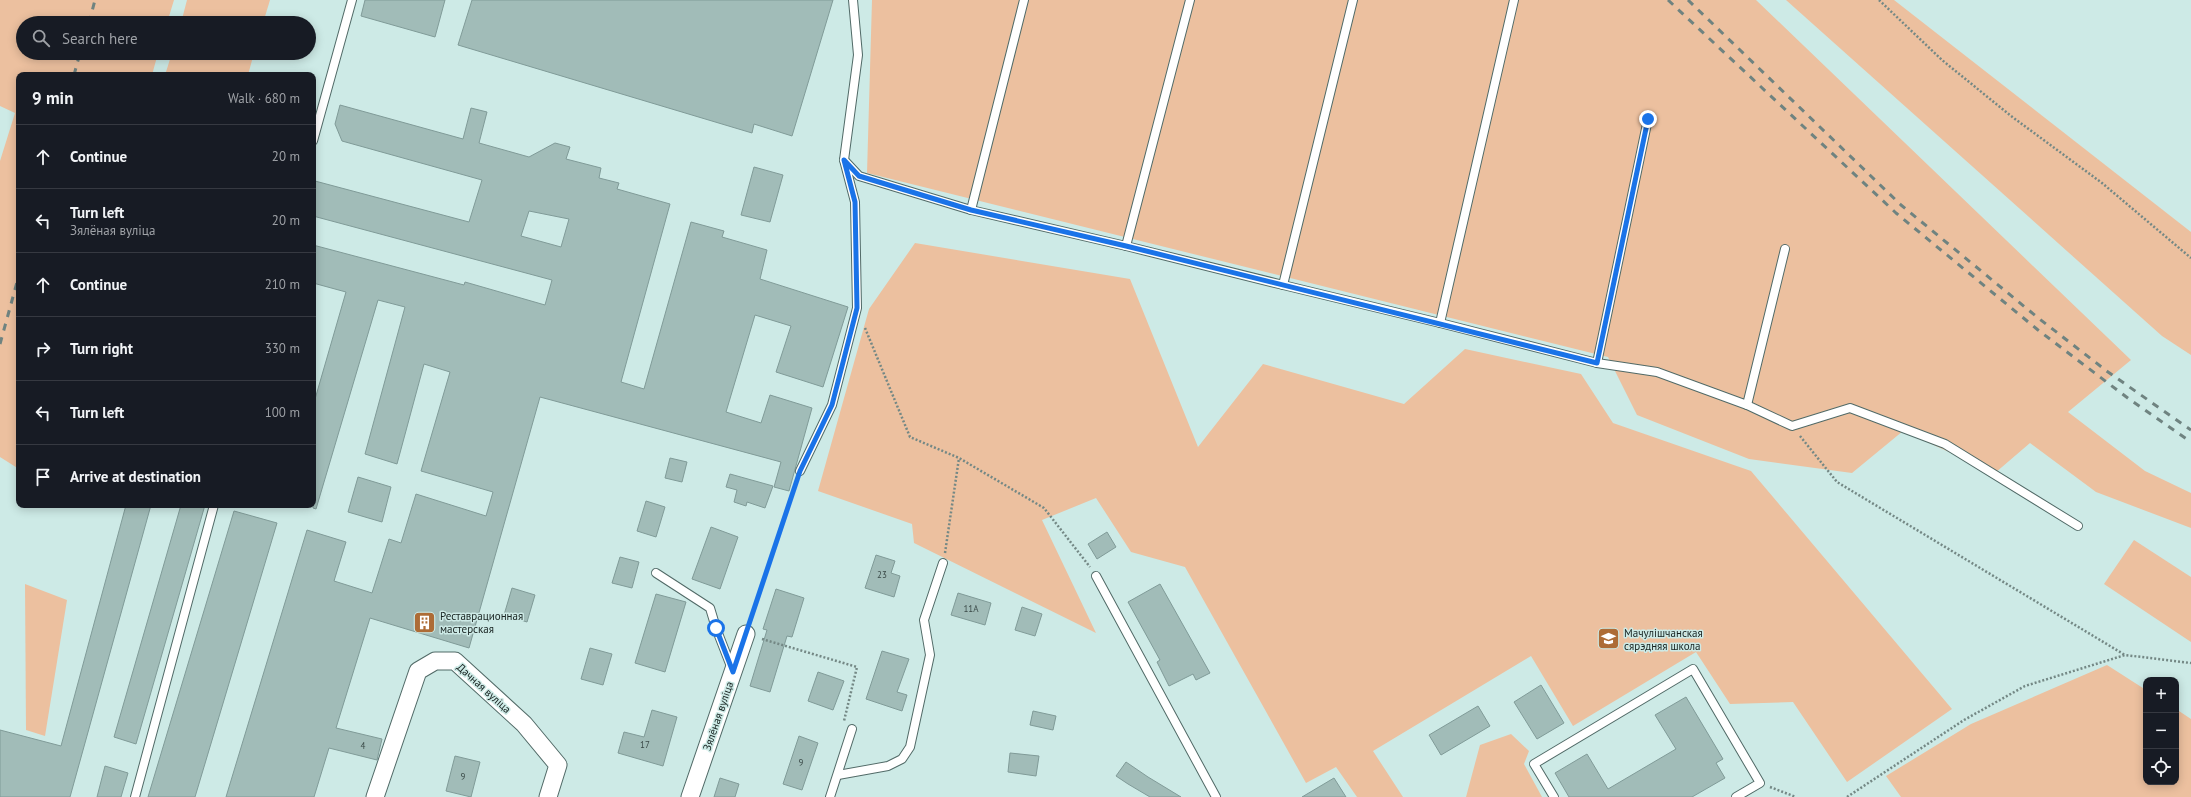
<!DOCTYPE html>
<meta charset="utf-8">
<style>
:root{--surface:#171b24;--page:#20242c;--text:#f1f3f6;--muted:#9ea1a6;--line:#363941}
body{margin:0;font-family:"PT Sans",sans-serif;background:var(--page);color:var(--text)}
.controls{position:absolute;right:12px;bottom:12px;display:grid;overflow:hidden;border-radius:8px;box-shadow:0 2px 10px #0003}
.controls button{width:36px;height:36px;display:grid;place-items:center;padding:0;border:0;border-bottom:1px solid var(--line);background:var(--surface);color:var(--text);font:20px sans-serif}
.stop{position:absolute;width:12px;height:12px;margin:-9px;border:3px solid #1a73e8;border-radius:50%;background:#fff}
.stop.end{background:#1a73e8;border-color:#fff;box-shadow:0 1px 4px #0008}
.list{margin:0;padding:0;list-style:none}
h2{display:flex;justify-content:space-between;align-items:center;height:52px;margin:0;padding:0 16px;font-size:17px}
h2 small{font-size:13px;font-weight:400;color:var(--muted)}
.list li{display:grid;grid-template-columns:26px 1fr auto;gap:12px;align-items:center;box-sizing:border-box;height:64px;padding:0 16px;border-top:1px solid var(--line)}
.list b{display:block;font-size:15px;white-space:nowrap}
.list p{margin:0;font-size:13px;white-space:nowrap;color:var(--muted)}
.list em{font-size:13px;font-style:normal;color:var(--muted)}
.icon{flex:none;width:22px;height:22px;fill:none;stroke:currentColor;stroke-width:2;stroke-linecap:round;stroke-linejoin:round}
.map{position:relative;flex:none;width:2191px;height:797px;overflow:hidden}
.search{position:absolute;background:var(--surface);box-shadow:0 2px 10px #0003;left:16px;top:16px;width:300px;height:44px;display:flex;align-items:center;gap:10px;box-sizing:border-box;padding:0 14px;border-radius:22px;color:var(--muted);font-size:15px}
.panel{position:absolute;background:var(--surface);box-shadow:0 2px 10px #0003;left:16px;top:72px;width:300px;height:436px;border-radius:8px}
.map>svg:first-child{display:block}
.green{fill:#ecc09f}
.building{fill:#a1bcb8;stroke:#809b98;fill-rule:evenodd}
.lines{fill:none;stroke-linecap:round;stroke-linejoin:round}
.lane-casing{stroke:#516a67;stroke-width:10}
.street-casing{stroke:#516a67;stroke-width:19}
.path{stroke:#748885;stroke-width:2.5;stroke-dasharray:2 2;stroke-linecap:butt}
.lane{stroke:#fff;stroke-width:8}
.street{stroke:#fff;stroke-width:17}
.rail{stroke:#6f8380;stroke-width:3;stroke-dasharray:7 7;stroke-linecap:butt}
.route{stroke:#1a73e8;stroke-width:5}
.labels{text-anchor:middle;stroke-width:3;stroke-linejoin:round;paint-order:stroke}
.number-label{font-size:9px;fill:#3a4947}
.poi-label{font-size:11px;fill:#182321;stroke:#cdeae6;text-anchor:start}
.street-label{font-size:11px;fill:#182321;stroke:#cdeae6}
</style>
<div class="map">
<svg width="2191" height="797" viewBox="0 0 2191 797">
<rect width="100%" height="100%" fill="#cdeae6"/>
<!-- green -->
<g class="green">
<polygon points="0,0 174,0 167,23 23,23 23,53 158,53 152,75 19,75 19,469 0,457 0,161 15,113 0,106"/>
<polygon points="187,0 270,0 263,23 181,23"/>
<polygon points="872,0 1756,0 2131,360 2068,412 2145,471 2191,493 2191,528 2096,492 2030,443 1995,473 1903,431 1852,473 1749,459 1637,415 1608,357 867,173"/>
<polygon points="1786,0 1894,0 2191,232 2191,355 2162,336"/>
<polygon points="172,53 254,53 248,75 165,75"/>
<polygon points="915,243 1130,279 1198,447 1263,364 1404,404 1465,349 1581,374 1613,423 1751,471 1952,709 1847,782 1793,702 1730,704 1696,652 1573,726 1531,656 1373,751 1403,797 1357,797 1336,767 1306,783 1185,567 1131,552 1096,498 1042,520 1096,633 914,543 912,524 818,491 869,309"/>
<polygon points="2134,540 2191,577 2191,642 2104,584"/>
<polygon points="25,584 67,600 45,736 26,730"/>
<polygon points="2107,665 2146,690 2146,782 2176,782 2176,709 2191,719 2191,797 1901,797 1886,776 1971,724"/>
<polygon points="1511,734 1529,751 1524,764 1542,797 1466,797 1480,745"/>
</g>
<!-- building -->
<g class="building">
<polygon points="365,0 445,0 435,37 361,16"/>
<polygon points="472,0 833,0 792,136 754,124 752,133 458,45"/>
<path d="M340 105 463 139 471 108 487 112 479 143 529 157 555 143 570 147 566 159 601 168 599 178 619 183 617 189 670 204 621 382 644 389 691 222 724 231 722 237 767 250 760 279 848 307 823 387 776 372 791 326 755 315 726 412 761 423 770 395 812 408 789 491 774 487 781 462 540 397 469 648 370 618 336 728 382 739 377 760 329 748 314 797H226L307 530 346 542 334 581 372 593 389 539 401 543 416 494 486 516 493 492 421 471 450 372 424 364 397 464 365 454 405 307 378 300 316 509 313 508V406L346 292 313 283V245L464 285 465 282 545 305 552 280 313 216 315 181 469 222 482 180 342 141 335 124ZM529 211 569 219 561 247 521 236Z"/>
<polygon points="754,167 783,175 770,222 741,215"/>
<polygon points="670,458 687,462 682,482 665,478"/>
<polygon points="730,474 773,486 765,508 747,502 746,506 734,502 737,490 726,487"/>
<polygon points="358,477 391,487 382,522 348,512"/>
<polygon points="646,501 665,507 656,537 637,531"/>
<polygon points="126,505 151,505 70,797 0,797 0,730 61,746"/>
<polygon points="181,505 205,505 136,744 114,737"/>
<polygon points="234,511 277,523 195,797 148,797"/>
<polygon points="711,527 738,537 720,589 692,579"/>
<polygon points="1107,532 1116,547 1097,559 1088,544"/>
<polygon points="876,555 895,561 891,573 900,576 894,597 865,588"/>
<polygon points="620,557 639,562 632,588 612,583"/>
<polygon points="1160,584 1210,673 1196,680 1193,674 1169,686 1157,662 1160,660 1128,602"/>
<polygon points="512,588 535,595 527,622 504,615"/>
<polygon points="776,589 804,598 792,637 787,636 770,692 750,686 767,630 763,629"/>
<polygon points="958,593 991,603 985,625 951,615"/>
<polygon points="656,594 686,602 665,672 635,663"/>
<polygon points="1022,607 1042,614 1035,636 1015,630"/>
<polygon points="590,648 612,654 603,685 581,679"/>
<polygon points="882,651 909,659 897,692 907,695 902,711 866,699"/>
<polygon points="818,672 844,681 833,710 808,701"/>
<polygon points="1541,685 1564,723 1537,739 1514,702"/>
<polygon points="1686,697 1723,759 1716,763 1725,778 1692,797 1569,797 1555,773 1587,754 1608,789 1676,749 1655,715"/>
<polygon points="1478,706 1490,726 1441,755 1429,735"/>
<polygon points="652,710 677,717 663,766 618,753 624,732 644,737"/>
<polygon points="1033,711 1056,716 1053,730 1030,725"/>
<polygon points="799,736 818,743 802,790 783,784"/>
<polygon points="1010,753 1039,756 1036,776 1008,772"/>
<polygon points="455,756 480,762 471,797 446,791"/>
<polygon points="1126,762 1148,777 1181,797 1150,797 1128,784 1116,776"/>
<polygon points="105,766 128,773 121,797 97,797"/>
<polygon points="720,778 739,784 735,797 714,797"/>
<polygon points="1334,778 1346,797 1302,797"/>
</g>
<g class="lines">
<defs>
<g id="lane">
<polyline points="313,141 352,0"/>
<polyline points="844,160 859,176 971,210 1126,246 1190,0"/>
<polyline points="971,210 1024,0"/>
<polyline points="1126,246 1283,285 1353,0"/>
<polyline points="1283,285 1440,323 1514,0"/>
<polyline points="1440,323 1597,363 1648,119"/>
<polyline points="1597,363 1657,372 1747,405 1785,249"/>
<polyline points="1747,405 1792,426 1850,408 1945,444 2078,526"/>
<polyline points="800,471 832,405 857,308 855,202 844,160 858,55 853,0"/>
<polyline points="656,573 710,608 716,628 732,669"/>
<polyline points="1096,576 1216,797"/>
<polyline points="838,775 888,766 902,759 910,747 930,655 924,620 943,563"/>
<polyline points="135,797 214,505"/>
<polyline points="830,797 852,729"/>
<polyline points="1554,797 1534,764 1693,669 1760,783 1736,797"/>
</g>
<g id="street">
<polyline points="375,797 418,671 435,661 455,661 524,724 558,765 548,797"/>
<polyline points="690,797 746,634"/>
</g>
</defs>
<!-- lane casing -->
<use href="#lane" class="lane-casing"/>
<!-- street casing -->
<use href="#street" class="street-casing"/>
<!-- path -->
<g class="path">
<polyline points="1879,0 1942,60 2011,116 2102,183 2191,258"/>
<polyline points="865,328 910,437 959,458 1044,508 1090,567"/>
<polyline points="1800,436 1837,482 2125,655"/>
<polyline points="945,553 959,458"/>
<polyline points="751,620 797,481"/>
<polyline points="762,639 857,667 844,721"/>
<polyline points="1770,787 1796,797"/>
<polyline points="1847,797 1964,720 2025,686 2125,655 2191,663"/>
</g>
<!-- lane -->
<use href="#lane" class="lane"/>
<!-- street -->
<use href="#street" class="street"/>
<!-- rail -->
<g class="rail">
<polyline points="1668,0 1896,213 2038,330 2129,399 2191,442"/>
<polyline points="1688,0 1901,205 2037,317 2108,372 2191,430"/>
<polyline points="89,23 95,0"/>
<polyline points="74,75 80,53"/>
<polyline points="0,344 19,275"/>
</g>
</g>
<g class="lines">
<!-- route -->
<polyline class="route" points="716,628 733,672 800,471 832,405 857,308 855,202 844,160 859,176 971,210 1126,246 1597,363 1648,119"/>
</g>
<!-- icons -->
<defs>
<symbol id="building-square" viewBox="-11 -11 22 22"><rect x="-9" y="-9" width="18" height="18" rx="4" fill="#ad6c36" stroke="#cdeae6"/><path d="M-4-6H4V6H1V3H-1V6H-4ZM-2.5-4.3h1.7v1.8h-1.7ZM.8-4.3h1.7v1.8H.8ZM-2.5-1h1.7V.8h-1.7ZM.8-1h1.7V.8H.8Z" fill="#fff"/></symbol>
<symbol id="school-square" viewBox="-11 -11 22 22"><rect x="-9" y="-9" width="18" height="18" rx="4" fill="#ad6c36" stroke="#cdeae6"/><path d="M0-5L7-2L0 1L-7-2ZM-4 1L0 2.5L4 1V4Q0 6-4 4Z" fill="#fff"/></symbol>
</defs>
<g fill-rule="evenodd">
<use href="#building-square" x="412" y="610" width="25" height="25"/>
<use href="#school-square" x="1596" y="626" width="25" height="25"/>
</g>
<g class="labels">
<!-- number labels -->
<g class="number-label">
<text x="882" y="578">23</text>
<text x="971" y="612">11А</text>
<text x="645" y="748">17</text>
<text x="363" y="749">4</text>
<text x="801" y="766">9</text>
<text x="463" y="780">9</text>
</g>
<!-- poi labels -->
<g class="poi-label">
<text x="440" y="620">Реставрационная<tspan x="440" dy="13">мастерская</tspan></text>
<text x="1624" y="637">Мачулішчанская<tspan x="1624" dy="13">сярэдняя школа</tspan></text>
</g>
<!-- street labels -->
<g class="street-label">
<text transform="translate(484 688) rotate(42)" y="4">Дачная вуліца</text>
<text transform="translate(718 716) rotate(-71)" y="4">Зялёная вуліца</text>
</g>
</g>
</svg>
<div class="controls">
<button>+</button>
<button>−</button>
<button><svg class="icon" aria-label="locate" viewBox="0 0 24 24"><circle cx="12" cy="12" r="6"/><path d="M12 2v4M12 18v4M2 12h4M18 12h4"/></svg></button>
</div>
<div class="stop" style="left:716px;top:628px"></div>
<div class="stop end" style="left:1648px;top:119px"></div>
<div class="search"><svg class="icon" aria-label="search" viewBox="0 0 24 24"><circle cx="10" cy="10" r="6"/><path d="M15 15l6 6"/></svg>Search here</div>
<section class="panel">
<h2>9 min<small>Walk · 680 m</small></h2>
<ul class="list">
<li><svg class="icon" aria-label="ahead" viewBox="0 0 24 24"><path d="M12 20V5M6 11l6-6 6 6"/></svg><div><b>Continue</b></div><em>20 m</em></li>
<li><svg class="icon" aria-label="left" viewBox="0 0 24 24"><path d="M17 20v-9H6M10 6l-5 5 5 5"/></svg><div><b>Turn left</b><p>Зялёная вуліца</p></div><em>20 m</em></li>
<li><svg class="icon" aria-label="ahead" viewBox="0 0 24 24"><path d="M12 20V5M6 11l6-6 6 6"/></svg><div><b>Continue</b></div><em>210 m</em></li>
<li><svg class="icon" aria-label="right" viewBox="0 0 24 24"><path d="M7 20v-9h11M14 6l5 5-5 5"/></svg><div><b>Turn right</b></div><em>330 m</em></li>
<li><svg class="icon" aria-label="left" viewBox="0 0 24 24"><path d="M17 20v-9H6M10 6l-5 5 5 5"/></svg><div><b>Turn left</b></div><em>100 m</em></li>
<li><svg class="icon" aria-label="arrive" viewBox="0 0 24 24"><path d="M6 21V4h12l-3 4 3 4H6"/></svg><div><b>Arrive at destination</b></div></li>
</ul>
</section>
</div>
